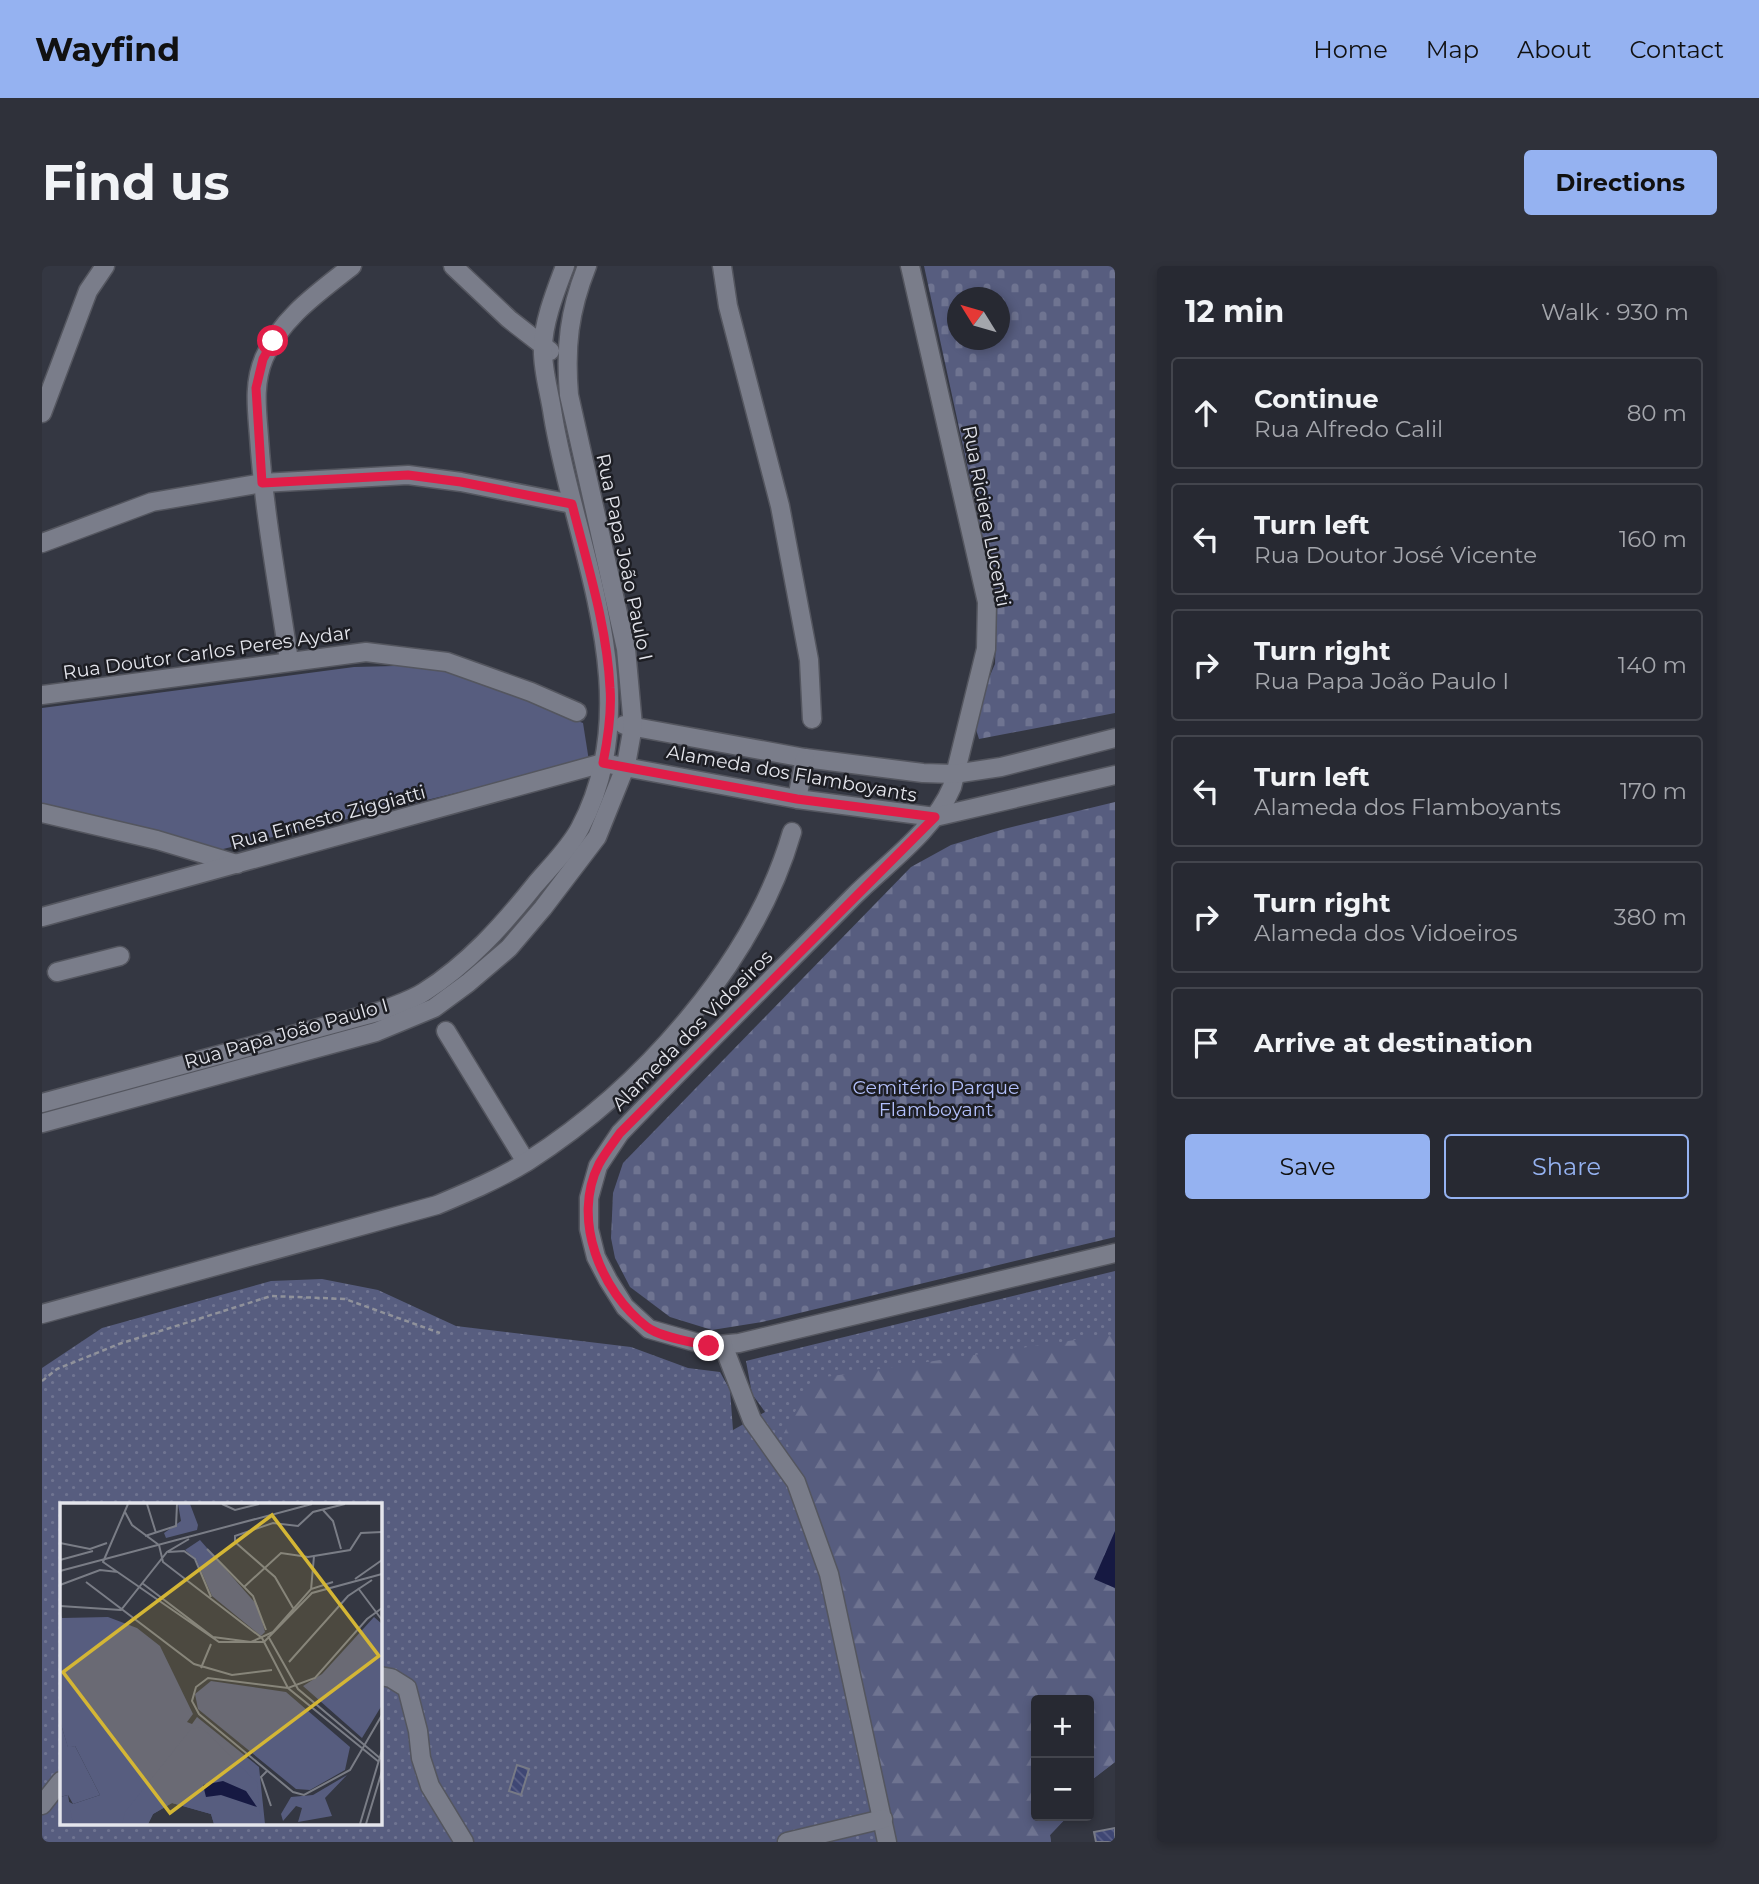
<!DOCTYPE html>
<meta charset="utf-8">
<style>
:root{--surface:#272932;--page:#2f313a;--text:#f1f3f6;--muted:#a4a6ac;--line:#43454d;--accent:#95b2f1}
body{margin:0;font-family:Montserrat,sans-serif;background:var(--page);color:var(--text)}
.controls{position:absolute;right:21px;bottom:21px;display:grid;overflow:hidden;border-radius:7px;box-shadow:0 4px 10px #0003}
.controls button{width:63px;height:63px;display:grid;place-items:center;padding:0;border:0;border-bottom:2px solid var(--line);background:var(--surface);color:var(--text);font:35px sans-serif}
.compass{position:absolute;left:905px;top:21px;width:63px;height:63px;border-radius:50%;background:var(--surface);box-shadow:0 4px 10px #0003;rotate:307deg}
.stop{position:absolute;width:21px;height:21px;margin:-16px;border:5px solid #e11d48;border-radius:50%;background:#fff}
.stop.end{background:#e11d48;border-color:#fff;box-shadow:0 2px 7px #0008}
.list{margin:0;padding:0;list-style:none}
h2{display:flex;justify-content:space-between;align-items:center;height:91px;margin:0;padding:0 28px;font-size:30px}
h2 small{font-size:23px;font-weight:400;color:var(--muted)}
.list li{display:grid;grid-template-columns:46px 1fr auto;gap:21px;align-items:center;box-sizing:border-box;height:112px;margin:0 14px 14px;padding:0 14px;border:2px solid var(--line);border-radius:7px}
.list b{display:block;font-size:26px;white-space:nowrap}
.list p{margin:0;font-size:23px;white-space:nowrap;color:var(--muted)}
.list em{font-size:23px;font-style:normal;color:var(--muted)}
.actions{display:flex;gap:14px;padding:21px 28px}
.actions a{flex:1;padding:16px 0;border:2px solid var(--accent);border-radius:7px;text-align:center;font-size:24px;color:var(--accent)}
.actions .main{background:var(--accent);color:#111}
.icon{flex:none;width:38px;height:38px;fill:none;stroke:currentColor;stroke-width:2;stroke-linecap:round;stroke-linejoin:round}
.map{position:relative;flex:none;width:1073px;height:1576px;overflow:hidden;border-radius:7px}
header{display:flex;align-items:center;gap:42px;box-sizing:border-box;height:98px;padding:0 35px;background:var(--accent);color:#111}
header strong{font-size:33px}
nav{display:flex;gap:38px;margin-inline-start:auto;font-size:24px}
.intro{display:flex;align-items:center;justify-content:space-between;box-sizing:border-box;height:168px;padding:0 42px}
h1{margin:0;font-size:49px}
.button{padding:18px 32px;border-radius:7px;background:var(--accent);color:#111;font-size:24px;font-weight:700}
main{display:flex;gap:42px;padding:0 42px}
aside{flex:1;background:var(--surface);border-radius:7px;box-shadow:0 4px 10px #0003}
.map>svg:first-child{display:block}
.grass{fill:url(#grass-dots);fill-rule:evenodd}
.forest{fill:url(#forest-firs)}
.cemetery{fill:url(#cemetery-stones);fill-rule:evenodd}
.park{fill:#575d7f}
.water{fill:#161942}
.building{fill:url(#building-back-hatch);stroke:#777a86;stroke-width:2}
.lines{fill:none;stroke-linecap:round;stroke-linejoin:round}
.minor-casing{stroke:#54565f;stroke-width:21}
.path{stroke:#90929b;stroke-width:2.5;stroke-dasharray:5 3.5;stroke-linecap:butt}
.minor{stroke:#7a7d8a;stroke-width:18}
.route{stroke:#e11d48;stroke-width:9}
.labels{text-anchor:middle;stroke-width:5;stroke-linejoin:round;paint-order:stroke}
.street-label{font-size:19px;fill:#e4e5ec;stroke:#1d1e24}
.park-label{font-size:19px;fill:#b2bffa;stroke:#1d1e24}
.inset-road{fill:none;stroke:#7a7d86;stroke-width:2}
.view{fill:#d4b635;fill-opacity:0.15;stroke:#d4b635;stroke-width:3.5}
.inset-edge{fill:none;stroke:#e4e5ec;stroke-width:3.5}
</style>
<header>
<strong>Wayfind</strong>
<nav><a>Home</a><a>Map</a><a>About</a><a>Contact</a></nav>
</header>
<div class="intro"><h1>Find us</h1><a class="button">Directions</a></div>
<main>
<div class="map">
<svg width="1073" height="1576" viewBox="0 0 1073 1576">
<defs>
<pattern id="grass-dots" width="8" height="8" patternUnits="userSpaceOnUse" patternTransform="scale(1.75)"><rect width="8" height="8" fill="#575d7f"/><path d="M2 2h.1M6 6h.1" fill="none" stroke="#6f7491" stroke-width="1.8" stroke-linecap="round"/></pattern>
<pattern id="forest-firs" width="22" height="20" patternUnits="userSpaceOnUse" patternTransform="scale(1.75)"><rect width="22" height="20" fill="#575d7f"/><path d="M5 1l3.5 6h-7zM16 11l3.5 6h-7z" fill="#6f7491"/></pattern>
<pattern id="cemetery-stones" width="16" height="16" patternUnits="userSpaceOnUse" patternTransform="scale(1.75)"><rect width="16" height="16" fill="#575d7f"/><path d="M2 7V4a2 2 0 0 1 4 0v3zM10 15v-3a2 2 0 0 1 4 0v3z" fill="#6f7491"/></pattern>
<pattern id="building-back-hatch" width="6" height="6" patternUnits="userSpaceOnUse" patternTransform="scale(1.75)"><rect width="6" height="6" fill="#3f4774"/><path d="M-1 5l2 2M0 0l6 6M5-1l2 2" fill="none" stroke="#5b6188"/></pattern>
</defs>
<rect width="100%" height="100%" fill="#343742"/>
<!-- grass -->
<path class="grass" d="M1073 1005V1496L1047 1516V1434H994V1550H1026L1008 1569 1009 1576H0V1102L60 1062 229 1015 280 1013 336 1024 414 1060 589 1081 646 1102 678 1106 688 1124 691 1164 723 1146 710 1128 704 1095ZM19 1238H338V1557H19Z"/>
<!-- forest -->
<polygon class="forest" points="1073,1068 1073,1265 1053,1313 1073,1322 1073,1496 1047,1516 1047,1434 994,1434 994,1550 1026,1550 1008,1569 1009,1576 849,1576 769,1226 741,1169 770,1113"/>
<!-- cemetery -->
<g class="cemetery">
<path d="M882 0H1073V447L937 473 930 451 953 398 955 337ZM916 32H958V74H916Z"/>
<polygon points="1073,536 1073,971 720,1056 670,1064 628,1051 588,1021 573,992 569,972 571,927 581,897 869,601 909,579 962,563"/>
</g>
<!-- park -->
<polygon class="park" points="393,399 541,457 547,495 177,584 0,542 0,442 312,401"/>
<!-- water -->
<polygon class="water" points="1073,1265 1073,1322 1052,1313"/>
<!-- building -->
<g class="building">
<polygon points="475,1499 487,1503 479,1529 467,1525"/>
<polygon points="1073,1562 1073,1576 1054,1576 1052,1566"/>
</g>
<g class="lines">
<defs>
<g id="minor">
<polyline points="411,0 467,53 508,85"/>
<polyline points="680,0 686,40 738,240 767,394 770,453"/>
<path d="M868 0 945 336 944 383 910 521C891 566 845 597 811 631 733 710 655 787 578 867L556 900 547 932V963L554 991 566 1014 583 1041 607 1063 667 1080 697 1077 1073 987"/>
<polyline points="0,147 46,25 63,0"/>
<polyline points="0,277 110,236 220,217 366,209 419,216 530,238"/>
<path d="M247 395C236 320 222 246 217 171 215 144 211 118 222 92 239 52 277 26 310 0"/>
<polyline points="0,429 324,386 405,396 489,426 535,446"/>
<polyline points="582,459 763,492 881,507 912,508 959,501 1073,472"/>
<polyline points="755,533 763,492"/>
<polyline points="0,547 115,574 195,598"/>
<polyline points="0,651 561,497 755,533 893,551 1073,509"/>
<polyline points="15,706 78,690"/>
<polyline points="404,765 484,896"/>
<path d="M0 837 339 745C353 739 370 734 382 726 426 698 460 660 492 620 507 602 527 583 538 562 608 431 533 283 511 150 508 128 500 103 501 82 501 56 514 24 523 0"/>
<path d="M0 857 334 766 392 742 426 717 467 682 501 642 555 571 584 499 591 460 584 383 527 129C523 81 527 45 545 0"/>
<path d="M0 1048 395 939C426 926 457 913 486 895 600 822 712 697 750 566"/>
<polyline points="681,1079 710,1154 754,1216 787,1308 845,1576"/>
<polyline points="338,1410 349,1412 365,1422 376,1465 379,1492 388,1520 422,1576"/>
<polyline points="0,1539 19,1515"/>
<polyline points="745,1576 841,1553"/>
</g>
</defs>
<!-- minor casing -->
<use href="#minor" class="minor-casing"/>
<!-- path -->
<polyline class="path" points="0,1115 15,1103 77,1078 229,1030 303,1033 398,1067"/>
<!-- minor -->
<use href="#minor" class="minor"/>
</g>
<g class="lines">
<!-- route -->
<path class="route" d="M231 75 221 93 214 122 220 217 366 209 419 216 530 238C545 298 565 360 568 422 570 447 566 472 561 497L755 533 893 551 578 867C571 877 563 887 557 898 529 953 559 1026 605 1061 617 1071 651 1076 667 1080"/>
</g>
<g class="labels">
<!-- street labels -->
<g class="street-label">
<text transform="translate(945 250) rotate(79)" y="7">Rua Riciere Lucenti</text>
<text transform="translate(583 291) rotate(78)" y="7">Rua Papa João Paulo I</text>
<text transform="translate(165 386) rotate(-8)" y="7">Rua Doutor Carlos Peres Aydar</text>
<text transform="translate(750 507) rotate(10)" y="7">Alameda dos Flamboyants</text>
<text transform="translate(286 551) rotate(-15)" y="7">Rua Ernesto Ziggiatti</text>
<text transform="translate(650 764) rotate(-45)" y="7">Alameda dos Vidoeiros</text>
<text transform="translate(244 767) rotate(-16)" y="7">Rua Papa João Paulo I</text>
</g>
<!-- park labels -->
<g class="park-label">
<text x="894" y="828">Cemitério Parque<tspan x="894" dy="22">Flamboyant</tspan></text>
</g>
</g>
<!-- overview -->
<g transform="translate(18 1237)">
<rect width="322" height="322" fill="#343742"/>
<path d="M0 110 2 115 48 114 77 125 100 143 133 211 127 219 132 221 137 214 199 264 205 321H154L151 311 112 300 93 311 88 321H0V294L13 301 40 292 15 243 8 245 0 218Z" fill="#575d7f"/>
<path d="M118 1H130L138 22 137 27 106 35 104 30 121 18ZM141 224 197 279 201 321H154L151 311 112 300 93 311 88 321H62L65 309 131 226ZM163 278 197 303 161 292 146 294 143 282ZM287 272 265 295 272 313 238 319 242 305 236 303 223 318 221 311 231 294 253 292ZM8 292 13 321H0V294Z" fill="#575d7f" fill-rule="evenodd"/>
<path d="M314 114 322 121V202L302 235 243 183 262 171ZM151 178 226 189 290 244 285 267 250 287 236 286 138 206 135 191Z" fill="#575d7f"/>
<path d="M140 37 198 103 205 129 201 133 152 93 136 56 125 47ZM0 218 8 244 15 243 40 292 13 301 8 292 0 294Z" fill="#575d7f"/>
<path d="M163 278 186 288 197 304 161 292 146 294 143 282Z" fill="#161942"/>
<path class="inset-road" d="M68 1 43 59 159 139H204L252 90 322 71M87 1 96 30M162 1 175 7 199 1M263 7 273 18 281 46M65 9 72 22 99 42 103 59 202 135 228 185 319 259M85 33 116 23 117 1M0 40 30 46 47 40M147 46 193 93 206 127M108 49 124 48 135 56 151 94M0 57 33 48M0 68 252 1M295 76 322 57M26 79 134 161 172 172 212 167M82 80 153 134 191 139 213 129 251 86 273 79M0 82 40 67 58 69M184 84 221 50 248 54 290 47 301 30 322 29M298 85 322 117M251 87 254 53M0 103 61 107 107 49 129 36M233 105 215 74 175 39V33L213 20 238 23 253 9 285 1M322 105 307 116 255 175 228 185 148 175 136 184 132 198 139 211 233 289 244 292 290 267 322 212M208 133 238 186 321 256M229 159 288 93 312 77M141 165 151 141M207 268 201 274 211 303M300 321 322 247M306 321 322 268"/>
<path class="view" d="M212 12 319 153 110 310 3 169Z"/>
<rect width="322" height="322" class="inset-edge"/>
</g>
</svg>
<div class="controls">
<button>+</button>
<button>−</button>
</div>
<svg class="compass" viewBox="-18 -18 36 36"><path d="M0-13l5 13h-10z" fill="#e53935"/><path d="M0 13l5-13h-10z" fill="#a4a6ac"/></svg>
<div class="stop" style="left:231px;top:75px"></div>
<div class="stop end" style="left:667px;top:1080px"></div>
</div>
<aside>
<h2>12 min<small>Walk · 930 m</small></h2>
<ul class="list">
<li><svg class="icon" aria-label="ahead" viewBox="0 0 24 24"><path d="M12 20V5M6 11l6-6 6 6"/></svg><div><b>Continue</b><p>Rua Alfredo Calil</p></div><em>80 m</em></li>
<li><svg class="icon" aria-label="left" viewBox="0 0 24 24"><path d="M17 20v-9H6M10 6l-5 5 5 5"/></svg><div><b>Turn left</b><p>Rua Doutor José Vicente</p></div><em>160 m</em></li>
<li><svg class="icon" aria-label="right" viewBox="0 0 24 24"><path d="M7 20v-9h11M14 6l5 5-5 5"/></svg><div><b>Turn right</b><p>Rua Papa João Paulo I</p></div><em>140 m</em></li>
<li><svg class="icon" aria-label="left" viewBox="0 0 24 24"><path d="M17 20v-9H6M10 6l-5 5 5 5"/></svg><div><b>Turn left</b><p>Alameda dos Flamboyants</p></div><em>170 m</em></li>
<li><svg class="icon" aria-label="right" viewBox="0 0 24 24"><path d="M7 20v-9h11M14 6l5 5-5 5"/></svg><div><b>Turn right</b><p>Alameda dos Vidoeiros</p></div><em>380 m</em></li>
<li><svg class="icon" aria-label="arrive" viewBox="0 0 24 24"><path d="M6 21V4h12l-3 4 3 4H6"/></svg><div><b>Arrive at destination</b></div></li>
</ul>
<div class="actions"><a class="main">Save</a><a>Share</a></div>
</aside>
</main>
